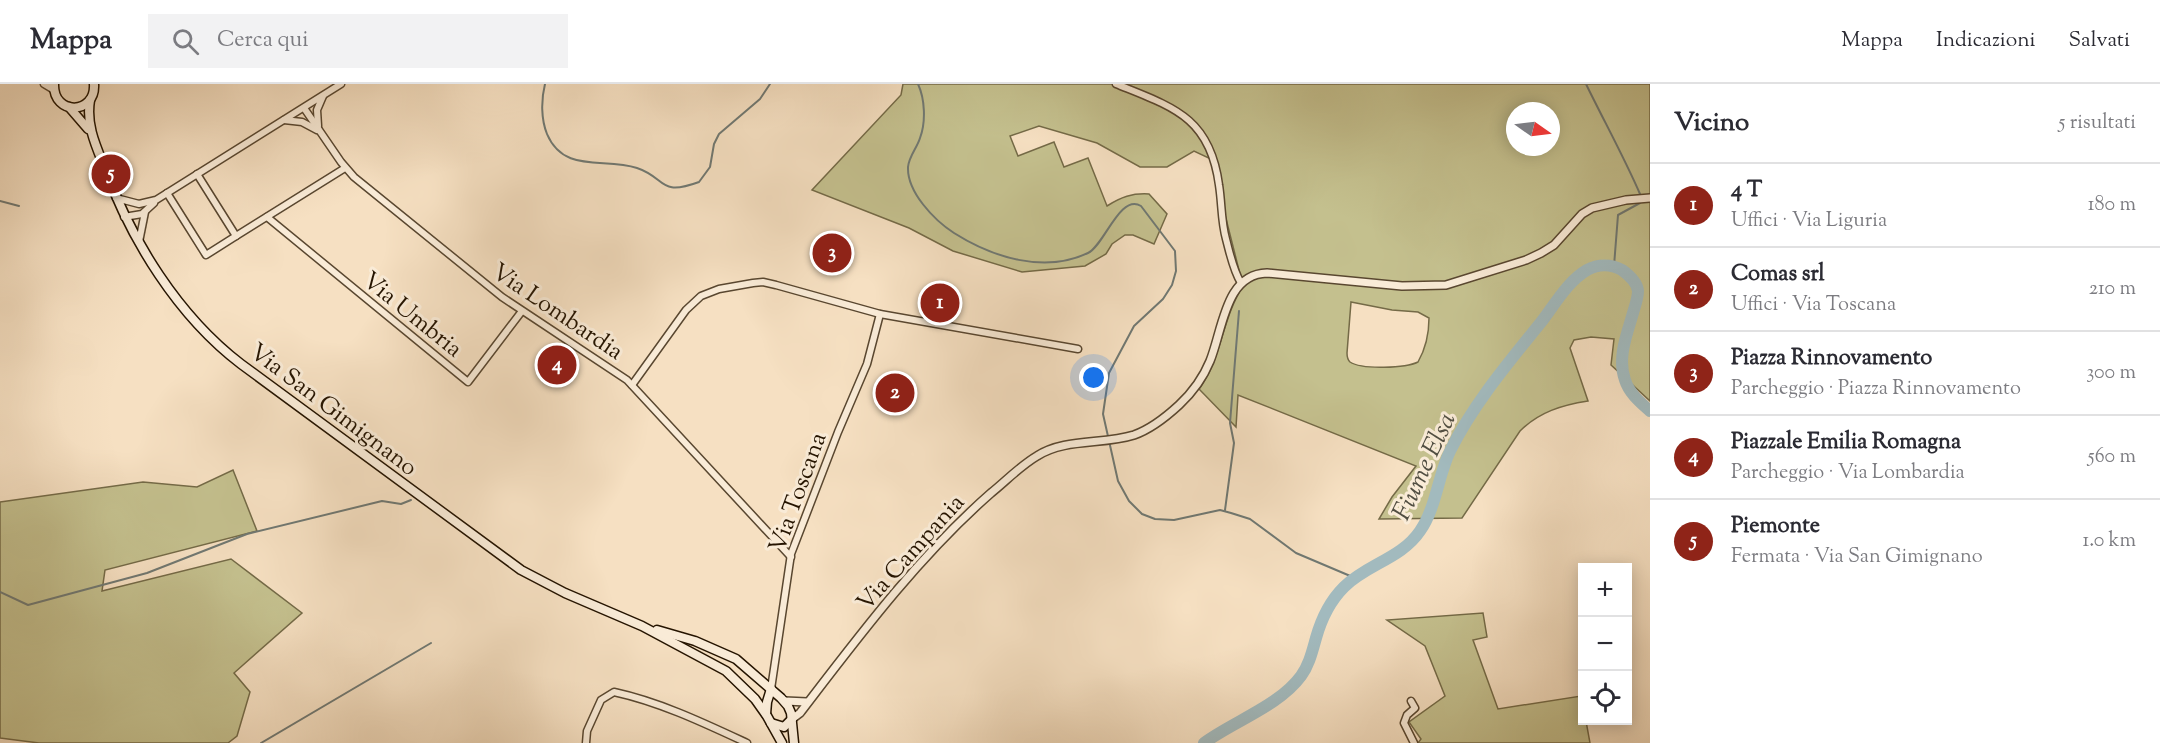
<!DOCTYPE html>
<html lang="it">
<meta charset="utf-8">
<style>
:root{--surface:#fff;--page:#f2f2f3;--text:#2b2b33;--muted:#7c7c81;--line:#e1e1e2;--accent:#8f2418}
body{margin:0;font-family:"Sorts Mill Goudy",serif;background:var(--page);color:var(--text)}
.controls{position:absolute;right:18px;bottom:18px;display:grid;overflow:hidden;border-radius:0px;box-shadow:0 3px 15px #0003}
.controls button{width:54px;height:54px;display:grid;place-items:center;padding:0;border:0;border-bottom:2px solid var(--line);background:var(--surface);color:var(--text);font:30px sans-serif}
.compass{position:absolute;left:1506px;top:18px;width:54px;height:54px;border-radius:50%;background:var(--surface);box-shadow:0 3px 15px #0003;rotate:104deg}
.you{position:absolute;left:1094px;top:294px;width:21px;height:21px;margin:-15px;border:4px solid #fff;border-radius:50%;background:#1a73e8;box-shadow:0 0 0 9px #1a73e833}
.badge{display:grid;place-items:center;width:39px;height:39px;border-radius:50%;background:var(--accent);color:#fff;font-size:20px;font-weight:700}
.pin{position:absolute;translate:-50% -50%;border:3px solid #fff;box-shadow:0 2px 6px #0006}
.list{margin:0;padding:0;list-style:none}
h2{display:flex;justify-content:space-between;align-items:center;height:78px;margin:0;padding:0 24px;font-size:26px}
h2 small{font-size:20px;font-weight:400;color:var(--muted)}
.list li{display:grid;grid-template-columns:39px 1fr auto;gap:18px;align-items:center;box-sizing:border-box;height:84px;padding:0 24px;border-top:2px solid var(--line)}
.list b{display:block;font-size:22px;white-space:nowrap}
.list p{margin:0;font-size:20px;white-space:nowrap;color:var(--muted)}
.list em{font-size:20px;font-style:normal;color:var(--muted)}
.icon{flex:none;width:33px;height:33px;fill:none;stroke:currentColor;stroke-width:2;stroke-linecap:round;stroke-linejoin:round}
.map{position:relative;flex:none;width:1650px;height:659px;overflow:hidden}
header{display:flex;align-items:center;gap:36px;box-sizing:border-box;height:84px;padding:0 30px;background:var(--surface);border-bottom:2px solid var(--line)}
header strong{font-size:28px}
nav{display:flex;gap:33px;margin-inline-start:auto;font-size:21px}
.search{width:420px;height:54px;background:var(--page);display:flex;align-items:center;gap:15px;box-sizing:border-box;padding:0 21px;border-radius:0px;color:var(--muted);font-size:22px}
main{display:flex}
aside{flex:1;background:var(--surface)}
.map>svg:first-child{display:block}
.green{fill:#c4c08e;stroke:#746a47;stroke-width:1.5;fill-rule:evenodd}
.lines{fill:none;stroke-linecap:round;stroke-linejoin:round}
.stream{stroke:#707872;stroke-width:2}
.river{stroke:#a2babe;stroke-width:12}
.minor-casing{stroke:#594730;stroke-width:9}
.tertiary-casing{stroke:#594730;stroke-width:10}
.secondary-casing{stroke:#251400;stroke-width:11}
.minor{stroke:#f9ebd7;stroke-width:6}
.tertiary{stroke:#f9ebd7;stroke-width:7}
.secondary{stroke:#f9ebd7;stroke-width:8}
.labels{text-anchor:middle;stroke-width:6;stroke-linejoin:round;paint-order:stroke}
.street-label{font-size:24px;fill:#251400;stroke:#f9ebd7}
.water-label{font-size:26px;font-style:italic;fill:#514e42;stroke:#f9ebd7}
</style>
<header>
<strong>Mappa</strong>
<div class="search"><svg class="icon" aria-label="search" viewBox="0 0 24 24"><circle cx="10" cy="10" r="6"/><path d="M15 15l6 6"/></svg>Cerca qui</div>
<nav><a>Mappa</a><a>Indicazioni</a><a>Salvati</a></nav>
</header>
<main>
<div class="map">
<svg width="1650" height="659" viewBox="0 0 1650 659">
<rect width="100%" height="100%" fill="#f6e0c2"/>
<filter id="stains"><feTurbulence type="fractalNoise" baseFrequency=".00333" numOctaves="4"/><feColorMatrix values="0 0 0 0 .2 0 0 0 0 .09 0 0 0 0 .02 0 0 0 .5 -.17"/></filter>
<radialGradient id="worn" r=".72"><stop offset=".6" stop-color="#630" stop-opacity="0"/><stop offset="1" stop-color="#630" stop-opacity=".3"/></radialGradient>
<!-- green -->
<g class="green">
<path d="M903 0H1650V317L1611 281 1614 255 1591 253 1574 256 1570 264 1588 317C1562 321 1539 328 1520 347L1462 434 1379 435 1392 413 1416 382 1238 311 1236 343 1199 305C1222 274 1222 234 1243 202L1211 75 1194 67 1167 83H1140L1097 59 1039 42 1010 52 1018 72 1054 58 1064 83 1088 74 1107 122C1121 113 1132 109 1149 110L1167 130 1154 160 1133 151H1125L1112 160 1106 170 1085 182 1022 188 953 167 909 144 812 106 901 11ZM1515 27H1551V63H1515ZM1351 218 1392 226 1418 228 1429 234C1429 249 1426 264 1418 278 1406 284 1362 286 1350 278 1347 275 1347 272 1347 269Z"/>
<polygon points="233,386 257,447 105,486 102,507 231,475 302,529 234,589 250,608 237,652 228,659 39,659 0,654 0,418 143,398 197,403"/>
<polygon points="1483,529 1487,553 1473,556 1498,625 1581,612 1582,636 1586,637 1590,659 1418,659 1421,655 1409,638 1445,612 1425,562 1387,536"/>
</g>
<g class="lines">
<!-- stream -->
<g class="stream">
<path d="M545 0C541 16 541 35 547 50 564 90 604 73 637 84 667 94 658 113 699 98L710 83 714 60 719 50 760 15 770 0"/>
<path d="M918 0C925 15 926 38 920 54 917 64 909 72 908 83 907 108 934 136 954 149 992 173 1044 190 1088 169 1104 162 1120 109 1141 122L1175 167 1176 187 1172 201 1163 215 1134 242 1109 289 1103 330 1118 397 1129 417 1142 430 1155 435 1174 436 1220 426 1231 429 1250 435 1296 469 1355 494"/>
<path d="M1586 0C1604 37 1624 73 1640 110"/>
<polyline points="0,117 19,122"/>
<polyline points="1614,182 1618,131 1640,119"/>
<polyline points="1225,426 1234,359 1230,339 1239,227"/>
<polyline points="0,508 28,521 147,489 247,450 382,417 401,420 411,416"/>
<polyline points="261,659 431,559"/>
</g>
<!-- river -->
<path class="river" d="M1204 659C1234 637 1279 622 1301 592 1309 581 1312 568 1316 554 1321 536 1330 517 1344 503 1367 480 1401 475 1420 447 1436 424 1438 392 1450 367 1474 319 1509 278 1542 237 1555 220 1568 197 1587 186 1598 180 1611 180 1622 186 1629 191 1637 198 1638 207 1638 214 1635 222 1633 229 1627 250 1617 274 1625 296 1629 309 1640 318 1650 327"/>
<defs>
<g id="minor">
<polyline points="44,0 54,6"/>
<path d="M1116 0C1173 23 1210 33 1219 101 1222 120 1221 137 1226 155 1230 170 1233 186 1241 199"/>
<polyline points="304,24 341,78 354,93 502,213 627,296 791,473"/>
<polyline points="284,36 302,38 317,46"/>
<polyline points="318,42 317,26 323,12"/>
<polyline points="167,109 206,171 236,152 197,90"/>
<polyline points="116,114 139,120 156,116 341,0"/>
<polyline points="124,133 142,130 154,119"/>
<polyline points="267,133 468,298 522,227"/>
<polyline points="236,152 345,84"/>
<polyline points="139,158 145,128"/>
<polyline points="632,301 686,226 701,212 719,205 753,199 763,198 776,201 880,230 1078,265"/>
<polyline points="771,605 791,470 838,348 867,280 880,230"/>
<polyline points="1411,617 1415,624 1407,631 1404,639 1414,659"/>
<path d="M586 659 587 647 601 616 614 608C660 618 704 639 747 659"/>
</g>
<g id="tertiary">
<polyline points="785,617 807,618"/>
<path d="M792 635 800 629C859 552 918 473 991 409 1006 397 1020 382 1037 372 1065 354 1103 361 1134 351 1151 345 1166 333 1179 321 1193 308 1203 294 1210 277 1223 245 1225 190 1267 189L1402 202 1446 201 1526 176 1541 169 1554 161 1582 130 1592 124 1626 116 1650 114"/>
</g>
<g id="secondary">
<path d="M54 0C53 32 96 31 94 0"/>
<path d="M90 16C86 40 95 60 104 82 131 156 178 232 241 280L521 486 565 509 642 542 726 587 755 615 767 632 782 659"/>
<polyline points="69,23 88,45"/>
<polyline points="657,546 695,557 736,575 781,614 788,622 791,629 794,659"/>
<polyline points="766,630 767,618 771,605"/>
<polyline points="771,639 784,643 792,635"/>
</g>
</defs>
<!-- minor casing -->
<use href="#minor" class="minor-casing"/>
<!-- tertiary casing -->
<use href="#tertiary" class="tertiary-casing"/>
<!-- secondary casing -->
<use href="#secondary" class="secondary-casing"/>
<!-- minor -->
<use href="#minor" class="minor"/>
<!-- tertiary -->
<use href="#tertiary" class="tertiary"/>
<!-- secondary -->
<use href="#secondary" class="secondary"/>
</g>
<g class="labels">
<!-- street labels -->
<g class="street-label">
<text transform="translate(558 227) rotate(34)" y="8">Via Lombardia</text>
<text transform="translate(413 230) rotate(39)" y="8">Via Umbria</text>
<text transform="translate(334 325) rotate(37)" y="8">Via San Gimignano</text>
<text transform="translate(797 408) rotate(-70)" y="8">Via Toscana</text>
<text transform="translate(910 468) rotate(-48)" y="8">Via Campania</text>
</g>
<!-- water labels -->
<g class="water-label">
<text transform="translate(1423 382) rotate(-65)" y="9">Fiume Elsa</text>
</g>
</g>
<rect width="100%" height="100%" filter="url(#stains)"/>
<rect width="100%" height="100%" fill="url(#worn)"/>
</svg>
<div class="controls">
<button>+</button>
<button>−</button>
<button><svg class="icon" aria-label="locate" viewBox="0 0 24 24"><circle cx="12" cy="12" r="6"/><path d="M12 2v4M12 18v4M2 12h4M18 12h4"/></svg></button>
</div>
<svg class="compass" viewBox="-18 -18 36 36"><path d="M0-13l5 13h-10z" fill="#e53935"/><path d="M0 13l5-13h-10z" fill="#7c7c81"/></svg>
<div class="you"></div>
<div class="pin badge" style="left:940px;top:219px">1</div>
<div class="pin badge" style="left:895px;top:309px">2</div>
<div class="pin badge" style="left:832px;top:169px">3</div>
<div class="pin badge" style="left:557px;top:281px">4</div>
<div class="pin badge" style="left:111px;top:90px">5</div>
</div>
<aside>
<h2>Vicino<small>5 risultati</small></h2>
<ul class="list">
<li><span class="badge">1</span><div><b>4 T</b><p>Uffici · Via Liguria</p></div><em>180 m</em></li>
<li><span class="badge">2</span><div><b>Comas srl</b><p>Uffici · Via Toscana</p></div><em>210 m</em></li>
<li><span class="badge">3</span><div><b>Piazza Rinnovamento</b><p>Parcheggio · Piazza Rinnovamento</p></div><em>300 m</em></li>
<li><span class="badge">4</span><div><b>Piazzale Emilia Romagna</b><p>Parcheggio · Via Lombardia</p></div><em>560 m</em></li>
<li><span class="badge">5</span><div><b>Piemonte</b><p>Fermata · Via San Gimignano</p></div><em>1.0 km</em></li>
</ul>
</aside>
</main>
